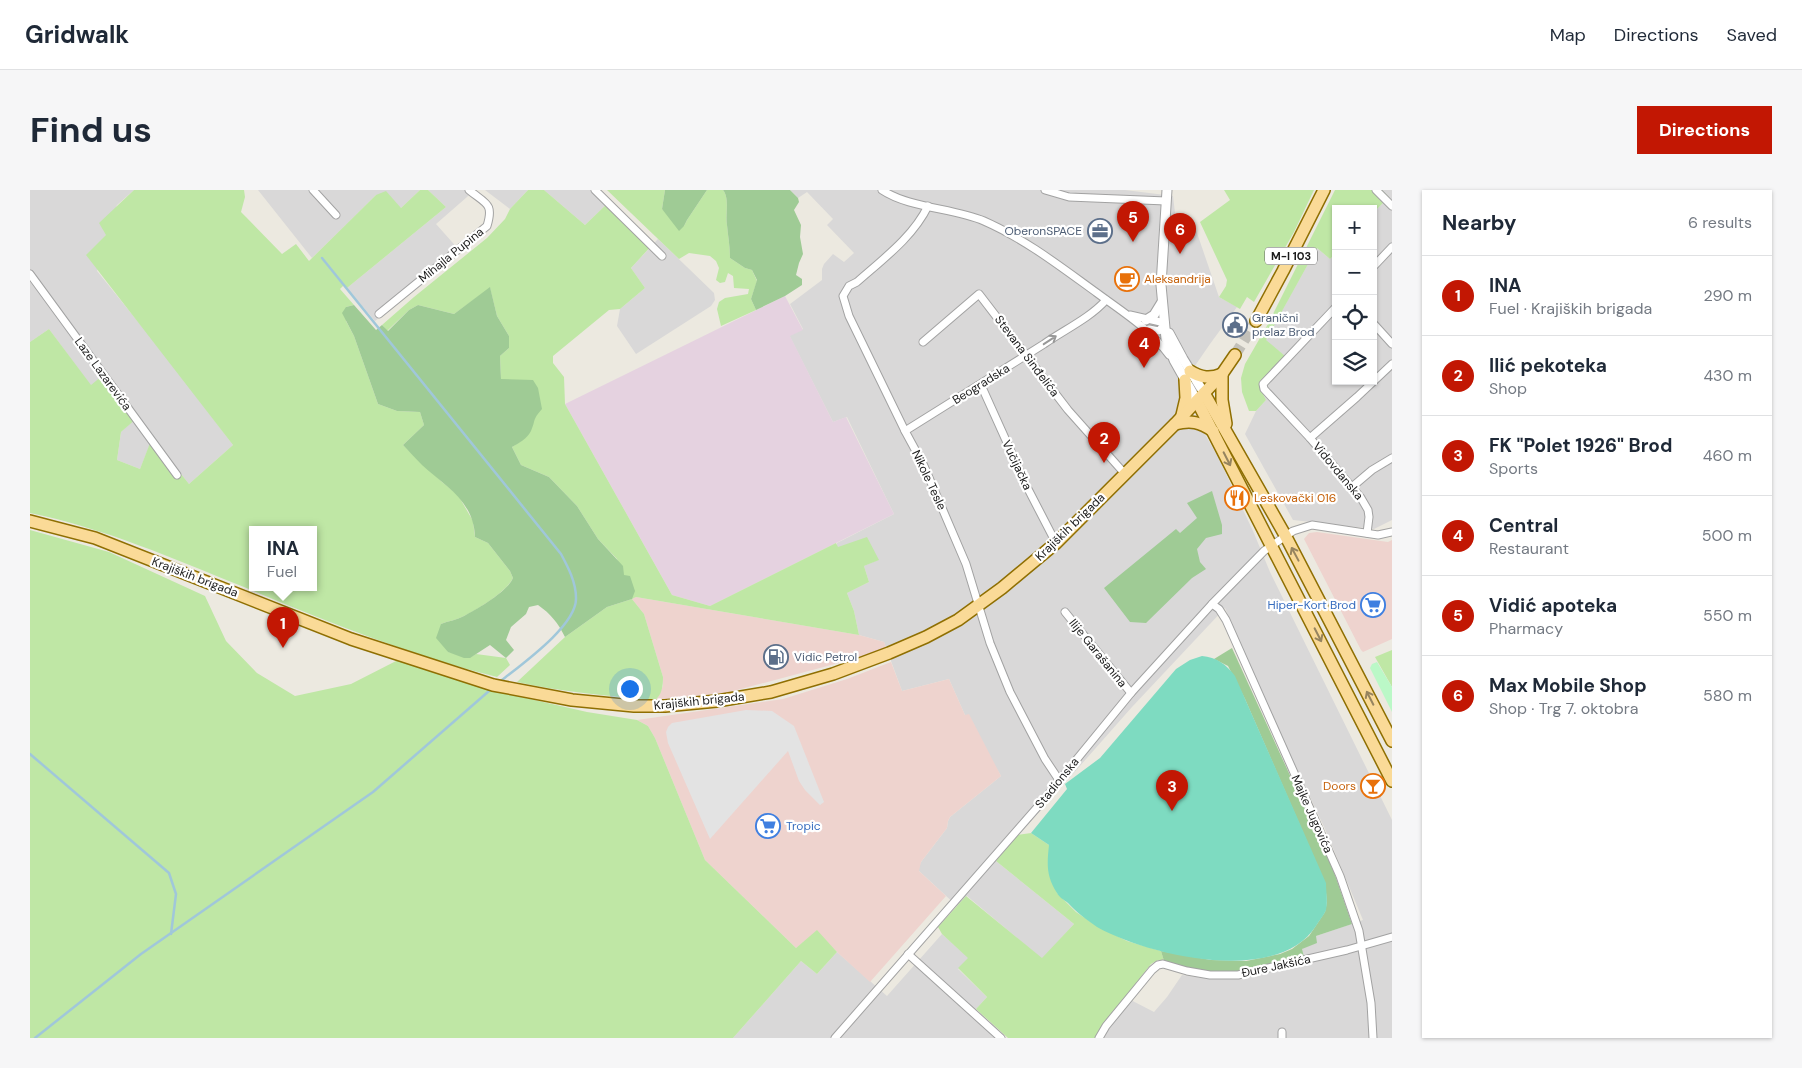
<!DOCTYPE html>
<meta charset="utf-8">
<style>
:root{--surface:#fff;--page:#f6f6f7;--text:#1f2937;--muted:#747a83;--line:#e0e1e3;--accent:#c21703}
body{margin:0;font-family:"DM Sans",sans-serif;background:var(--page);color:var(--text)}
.controls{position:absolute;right:15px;top:15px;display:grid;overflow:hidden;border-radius:0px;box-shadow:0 1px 4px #0004}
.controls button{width:45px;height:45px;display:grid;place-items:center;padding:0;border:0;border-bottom:1px solid var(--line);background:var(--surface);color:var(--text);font:25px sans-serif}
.you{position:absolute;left:599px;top:498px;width:18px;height:18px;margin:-12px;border:4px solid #fff;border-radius:50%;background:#1a73e8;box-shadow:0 0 0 8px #1a73e833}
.badge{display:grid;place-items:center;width:32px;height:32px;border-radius:50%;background:var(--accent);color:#fff;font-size:16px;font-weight:700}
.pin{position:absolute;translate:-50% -41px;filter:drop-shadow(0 1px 2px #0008)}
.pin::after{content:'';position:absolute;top:26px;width:18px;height:15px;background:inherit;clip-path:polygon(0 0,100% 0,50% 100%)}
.popup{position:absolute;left:219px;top:336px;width:68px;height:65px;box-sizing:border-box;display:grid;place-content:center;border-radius:0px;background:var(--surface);filter:drop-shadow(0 1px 4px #0005);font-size:16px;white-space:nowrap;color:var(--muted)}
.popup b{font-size:19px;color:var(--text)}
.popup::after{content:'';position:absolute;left:50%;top:100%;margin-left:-10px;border:10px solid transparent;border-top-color:var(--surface)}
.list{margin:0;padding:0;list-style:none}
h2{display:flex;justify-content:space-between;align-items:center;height:65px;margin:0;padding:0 20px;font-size:21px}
h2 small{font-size:16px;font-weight:400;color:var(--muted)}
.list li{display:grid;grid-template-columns:32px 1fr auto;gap:15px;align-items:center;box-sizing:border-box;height:80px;padding:0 20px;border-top:1px solid var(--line)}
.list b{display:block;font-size:19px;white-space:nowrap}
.list p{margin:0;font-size:16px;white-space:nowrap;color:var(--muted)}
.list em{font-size:16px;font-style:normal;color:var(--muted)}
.icon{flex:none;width:28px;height:28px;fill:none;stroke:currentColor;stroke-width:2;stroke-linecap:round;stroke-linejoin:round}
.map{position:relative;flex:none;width:1362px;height:848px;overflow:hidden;border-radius:0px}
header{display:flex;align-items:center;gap:30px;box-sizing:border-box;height:70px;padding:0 25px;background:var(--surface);border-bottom:1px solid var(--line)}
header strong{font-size:24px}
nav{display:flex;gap:28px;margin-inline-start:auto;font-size:18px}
.intro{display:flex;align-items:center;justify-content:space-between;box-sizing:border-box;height:120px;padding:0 30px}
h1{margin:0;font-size:35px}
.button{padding:12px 22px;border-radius:0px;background:var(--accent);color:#fff;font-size:18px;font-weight:700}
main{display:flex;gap:30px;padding:0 30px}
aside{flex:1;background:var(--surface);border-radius:0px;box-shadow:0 1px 4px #0004}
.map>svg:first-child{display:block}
.residential{fill:#d9d8d8}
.commercial{fill:#eed3ce}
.industrial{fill:#e5d2e0}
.grass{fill:#bfe7a5;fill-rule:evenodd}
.forest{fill:#9fcb95}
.park{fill:#bbf8c7}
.pitch{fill:#7edbc1}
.parking{fill:#e3e3e3}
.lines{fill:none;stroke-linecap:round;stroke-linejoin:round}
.stream{stroke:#a0c7da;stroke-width:2.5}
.primary-tunnel{stroke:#c2c0b9;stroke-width:11;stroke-dasharray:11 5.5;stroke-linecap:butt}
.minor-casing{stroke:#a2a2a2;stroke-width:9}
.tertiary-casing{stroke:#a2a2a2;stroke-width:11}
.primary-casing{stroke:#8f6f02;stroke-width:14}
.minor{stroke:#fff;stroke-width:7}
.tertiary{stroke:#fff;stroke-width:9}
.primary{stroke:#fada97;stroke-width:11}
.oneway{stroke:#989898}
.oneway2{stroke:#96845f}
.labels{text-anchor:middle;stroke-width:4.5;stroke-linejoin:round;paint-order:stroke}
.shield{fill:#fff;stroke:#5f5f5f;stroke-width:1}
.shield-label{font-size:11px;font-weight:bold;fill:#1b1b1b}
.service-label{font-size:12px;fill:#4e5e75;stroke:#fff;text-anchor:start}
.street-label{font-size:12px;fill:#1b1b1b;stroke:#fff}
.food-label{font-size:12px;fill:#c56008;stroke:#fff;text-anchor:start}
.shop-label{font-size:12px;fill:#366cbe;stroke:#fff;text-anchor:end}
</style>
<header>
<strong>Gridwalk</strong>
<nav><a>Map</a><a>Directions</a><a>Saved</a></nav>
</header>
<div class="intro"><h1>Find us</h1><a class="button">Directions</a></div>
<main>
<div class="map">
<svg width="1362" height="848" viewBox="0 0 1362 848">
<rect width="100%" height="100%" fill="#ece9e0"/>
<!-- residential -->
<g class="residential">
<polygon points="0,0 104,0 87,15 76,45 67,81 138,169 203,255 159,294 122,249 110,279 87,270 91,242 106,228 72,187 61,196 19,139 0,152"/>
<polygon points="228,0 390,0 371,18 346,5 282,68"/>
<polygon points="398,0 445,0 406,34 430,61 345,131 317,98 416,17"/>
<polygon points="455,0 498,0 480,19"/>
<polygon points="514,0 568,0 580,11 555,35"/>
<polygon points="760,0 1095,0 1143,6 1147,40 1166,40 1189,107 1207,117 1180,154 1149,199 1188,267 1223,341 1240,382 1362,630 1362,848 1065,848 1073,835 1095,807 1124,822 1137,807 1152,785 1174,788 1207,788 1272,759 1286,746 1333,730 1295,639 1236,513 1195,418 1102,517 966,671 1044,734 1012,769 937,706 927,716 888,680 891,672 917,638 918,631 920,627 971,586 935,525 919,489 872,501 854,452 829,445 824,421 817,403 839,392 834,376 848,370 807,357 807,353 864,324 817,227 803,232 759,145 773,139 760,114 792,90 792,79 794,74 803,64 814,72 824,63 797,35 803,29 777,2 768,8"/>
<polygon points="1352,0 1362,0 1362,330 1344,339 1263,330 1215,244 1226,221 1236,210 1230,198 1230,191 1255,166 1235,151 1287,58 1300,69 1306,63 1306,191 1343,191 1343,23 1359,7"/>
<polygon points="628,49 684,103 685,110 681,116 606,164 587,136 590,119 615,98 601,78"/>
<polygon points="912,744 939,768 928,779 957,807 946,819 965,848 703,848 771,771 787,784 807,762 857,806"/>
</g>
<!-- commercial -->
<g class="commercial">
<polygon points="1287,342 1358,352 1362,350 1362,449 1333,462 1331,460 1274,349 1279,343"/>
<polygon points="606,407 829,445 854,452 857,460 696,503 625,510 628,507 633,496 633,487 614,424 602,409"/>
<polygon points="861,472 872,501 919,489 935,525 939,524 971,586 920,627 918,631 917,638 891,672 889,681 916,706 840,792 807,762 787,741 766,758 675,670 625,548 618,536 607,530 753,509 817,489"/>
</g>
<!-- industrial -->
<polygon class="industrial" points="755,106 773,140 760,146 803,232 816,227 864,324 680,416 642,405 535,214"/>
<!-- grass -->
<g class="grass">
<path d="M104 0H214L215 7 211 22 216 27 252 64 266 54 279 71 346 5 356 1 371 18 390 0H398L416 17 317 98 314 95 310 99 324 115 316 117V131L324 146 348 214 367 221 390 222 394 235 373 255 412 292 428 305 443 331 445 347 458 353 480 381 483 388C476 402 448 419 434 426 427 430 418 431 411 434L418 462C431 464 434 472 446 464L476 468 480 475 467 487C380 465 296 431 214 397 144 369 74 338 0 323V152L19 139 61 195 72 186 107 228 91 242 87 270 110 279 122 248 159 294 203 255 56 65 76 45 69 33ZM223 339H283V397H223Z"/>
<path d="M498 0H514L555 35 580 11 623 54 601 78 615 98 590 119 579 120 523 166V173L534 187 535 214 642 405 680 416 806 353 808 357 837 347 849 370 834 376 839 392 817 403 824 421 829 445 606 407 602 409 614 424 633 487C633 496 632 505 625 510 579 506 532 502 487 492L535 447 577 417 602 409 587 369 568 349 547 316 519 287 491 275 482 257C497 248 500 244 504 228L471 189 470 166 479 158V146L467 126 460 98 424 124 388 115 379 120 357 141 352 135 384 107 457 48 475 29 480 19Z"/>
<path d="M577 0H635L632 19 654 36 657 30 677 0H693C700 9 695 24 697 35 698 46 700 56 700 68L715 78 722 80 727 91 721 109 726 120 691 136 687 119 689 112 695 108 718 104 719 99 704 98 703 86 698 83 695 92 690 93 686 90 689 78 686 71 680 66 659 63 649 69Z"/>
<polygon points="1194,0 1284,0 1264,42 1224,112 1217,107 1210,119 1189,107 1196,96 1197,90 1170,32 1200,10"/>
<polygon points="1305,0 1352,0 1359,7 1343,23 1343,19 1306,19 1306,63 1300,69 1287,58 1236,150 1255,166 1230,191 1230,198 1236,210 1226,221 1219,221 1212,202 1211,188 1215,174 1238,134"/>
<polygon points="0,340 79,362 175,406 196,451 227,483 265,506 321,494 368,470 456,499 557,522 607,530 618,536 625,548 675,670 766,758 787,740 807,762 787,784 771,771 703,848 0,848"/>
<polygon points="1362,460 1362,497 1345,467"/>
<polygon points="1001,643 1019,655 1027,703 1046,722 1067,736 1097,751 1131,761 1134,771 1128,770 1121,774 1073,835 1065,848 978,848 946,819 957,807 928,778 938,768 912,744 908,737 936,706 1012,768 1044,734 966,671 987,645"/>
</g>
<!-- forest -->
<g class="forest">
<polygon points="635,0 677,0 657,30 654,36 649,41 632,19"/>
<path d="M693 0H760L768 8 769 12 764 20 771 35 770 47 773 64 769 73 766 85 772 89V95L755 106 726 120 721 109 727 90 722 80 715 78 700 68C700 56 698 46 697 35 695 24 700 9 693 0Z"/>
<path d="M460 97 467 126 479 146V158L470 166 471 189 503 190 508 198 512 219C502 230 506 230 501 241 497 249 489 253 482 257L491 275 519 287 547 316 568 349 593 376 594 385 600 386 605 401 602 409 577 417 535 447C528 433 521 424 508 415L499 417 496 424 481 437 476 450 484 460 476 468 460 455 440 468H434L418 462 406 448 411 434C418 431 427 430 434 426 447 419 477 402 483 388L480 381 458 353 445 347C444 311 415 296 392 275 385 268 379 261 373 255L394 235 390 222 367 221 348 214 324 146 312 123 316 117 324 115 346 140 352 135 358 141 379 120 388 115 424 124Z"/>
<polygon points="1182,301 1192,335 1192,344 1176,348 1167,359 1170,372 1176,379 1162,388 1116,433 1100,432 1074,398 1146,339 1150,343 1167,328 1157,313"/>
<polygon points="1202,458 1304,682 1322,734 1286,746 1287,753 1272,759 1274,767 1201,783 1163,780 1134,771 1131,761 1181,770 1216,771 1250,764 1262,759 1279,746 1295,722 1297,712 1295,693 1215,509 1198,476 1184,469"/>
</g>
<!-- park -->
<polygon class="park" points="1347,472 1362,497 1362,522 1340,478 1342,474"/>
<!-- pitch -->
<path class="pitch" d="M1172 466C1186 467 1197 475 1205 486L1296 693C1296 702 1298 711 1296 720 1294 725 1289 731 1286 736 1247 796 1119 766 1067 737 1057 730 1046 722 1038 713 1034 710 1029 707 1027 703 1016 686 1017 674 1019 655L1001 643 1037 599 1035 594 1070 568 1146 479 1160 470Z"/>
<!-- parking -->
<polygon class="parking" points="716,520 742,521 764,536 794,612 790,615 775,600 769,591 758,561 680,649 638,553 636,542 638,537 642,533"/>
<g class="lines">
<!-- stream -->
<g class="stream">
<path d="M292 68 531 364C538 377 546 392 546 408 547 435 492 474 472 490"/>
<polyline points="0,564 139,683 146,704 141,744"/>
<polyline points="5,848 111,764 343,602 459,501"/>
</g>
<!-- primary-tunnel -->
<polyline class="primary-tunnel" points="1205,165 1226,131"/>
<defs>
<g id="minor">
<polyline points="283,0 306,25"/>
<polyline points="565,0 632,66"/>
<path d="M852 0C879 18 923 18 954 31 995 49 1031 77 1067 103 1094 123 1119 138 1139 165"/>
<polyline points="1015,0 1039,7 1136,11"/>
<polyline points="1346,0 1362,16"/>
<path d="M898 16C883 47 853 69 827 92L819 96 813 106 819 126 875 241 894 276 936 374 960 453 980 502 1015 569 1029 590"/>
<polyline points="1343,77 1362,57"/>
<polyline points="0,84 147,285"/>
<polyline points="1306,117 1233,194 1234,199 1280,248 1331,308 1338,320 1339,327 1337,343"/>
<path d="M349 124 457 36C464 13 456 14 439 0"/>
<polyline points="1100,125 1135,133 1129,141 1119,139"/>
<polyline points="1343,133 1362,154"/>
<polyline points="893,152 949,104 1038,220 1095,284"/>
<polyline points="951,195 997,297 1026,353"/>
<path d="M875 241C921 212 968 183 1014 154 1034 140 1060 128 1076 110"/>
<polyline points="1280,248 1327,207 1362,174"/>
<polyline points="1322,297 1342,280 1362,268"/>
<polyline points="1182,414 1189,419 1196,430 1310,686 1329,741 1341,813 1343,848"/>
<polyline points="1035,422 1101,503"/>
<polyline points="878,764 971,848"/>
<polyline points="1252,842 1252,848"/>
<polyline points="805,848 1011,613 1101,503 1182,414 1234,361 1263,341 1282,335 1348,345 1362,342"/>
<polyline points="1069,848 1076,836 1122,780 1128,775 1133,774 1157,781 1180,785 1208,785 1317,760 1362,747"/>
</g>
<g id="tertiary">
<polyline points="1137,0 1131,95 1136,149 1144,170 1167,211"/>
<polyline points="1116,130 1124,125 1132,112"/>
<polyline points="1139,143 1153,169 1174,203"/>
</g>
<g id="primary">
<polyline points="1226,131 1253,81 1294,0"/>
<path d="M1160 181C1171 188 1180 189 1192 184"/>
<polyline points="1192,184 1192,210 1196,234"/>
<polyline points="1174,203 1255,345 1362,551"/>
<polyline points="1167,211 1362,591"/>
<polyline points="1152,225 1156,208 1155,190"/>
<path d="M1145 234C1161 230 1170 232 1183 241"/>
<polyline points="0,331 65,348 321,449 463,495 542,510 604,516 635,516 687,511 741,502 803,484 859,463 896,447 928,430 972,398 1026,353 1145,234 1192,184 1205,165"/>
</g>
</defs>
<!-- minor casing -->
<use href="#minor" class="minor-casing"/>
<!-- tertiary casing -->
<use href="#tertiary" class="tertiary-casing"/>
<!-- primary casing -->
<use href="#primary" class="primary-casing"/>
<!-- minor -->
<use href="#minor" class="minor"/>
<!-- tertiary -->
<use href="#tertiary" class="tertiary"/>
<!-- primary -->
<use href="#primary" class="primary"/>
</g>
<!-- one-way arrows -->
<defs><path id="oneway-shaft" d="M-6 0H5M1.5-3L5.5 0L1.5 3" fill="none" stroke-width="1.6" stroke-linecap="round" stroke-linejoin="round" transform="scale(1.25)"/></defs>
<use class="oneway" href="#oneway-shaft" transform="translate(1020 150) rotate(-33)"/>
<g class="oneway2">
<use href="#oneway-shaft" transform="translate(1197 269) rotate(63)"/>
<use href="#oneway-shaft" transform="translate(1265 364) rotate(-118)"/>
<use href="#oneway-shaft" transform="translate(1288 445) rotate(63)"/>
<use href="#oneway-shaft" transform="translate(1340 508) rotate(-117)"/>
</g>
<!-- icons -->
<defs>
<symbol id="office-ring" viewBox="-11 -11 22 22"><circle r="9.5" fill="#fff" stroke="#5c6f8a" stroke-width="1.5"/><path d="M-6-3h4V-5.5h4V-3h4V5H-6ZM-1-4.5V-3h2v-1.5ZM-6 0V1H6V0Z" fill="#5c6f8a"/></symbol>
<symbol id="cafe-ring" viewBox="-11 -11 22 22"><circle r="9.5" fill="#fff" stroke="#e8710a" stroke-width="1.5"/><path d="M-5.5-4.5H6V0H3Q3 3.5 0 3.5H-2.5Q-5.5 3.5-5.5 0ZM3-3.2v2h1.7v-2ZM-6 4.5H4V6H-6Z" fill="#e8710a"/></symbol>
<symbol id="civic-ring" viewBox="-11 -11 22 22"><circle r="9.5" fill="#fff" stroke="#5c6f8a" stroke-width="1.5"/><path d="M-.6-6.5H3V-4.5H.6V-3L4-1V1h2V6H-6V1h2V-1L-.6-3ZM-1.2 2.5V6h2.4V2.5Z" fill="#5c6f8a"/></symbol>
<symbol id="restaurant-ring" viewBox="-11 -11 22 22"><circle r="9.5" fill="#fff" stroke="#e8710a" stroke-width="1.5"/><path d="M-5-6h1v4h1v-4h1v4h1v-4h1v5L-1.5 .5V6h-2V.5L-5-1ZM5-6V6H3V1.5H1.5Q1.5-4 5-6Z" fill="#e8710a"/></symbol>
<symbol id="supermarket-ring" viewBox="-11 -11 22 22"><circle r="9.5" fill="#fff" stroke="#3f7fe0" stroke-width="1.5"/><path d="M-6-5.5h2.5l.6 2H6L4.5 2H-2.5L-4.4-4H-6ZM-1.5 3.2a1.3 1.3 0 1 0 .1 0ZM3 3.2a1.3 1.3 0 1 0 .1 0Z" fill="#3f7fe0"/></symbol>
<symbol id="fuel-ring" viewBox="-11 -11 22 22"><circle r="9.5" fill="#fff" stroke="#5c6f8a" stroke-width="1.5"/><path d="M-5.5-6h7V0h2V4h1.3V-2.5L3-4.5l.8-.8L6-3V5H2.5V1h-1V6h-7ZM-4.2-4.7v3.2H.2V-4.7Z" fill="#5c6f8a"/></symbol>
<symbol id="bar-ring" viewBox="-11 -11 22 22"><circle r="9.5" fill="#fff" stroke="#e8710a" stroke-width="1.5"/><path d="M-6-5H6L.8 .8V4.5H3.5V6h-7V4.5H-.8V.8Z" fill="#e8710a"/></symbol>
</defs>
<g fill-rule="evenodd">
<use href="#office-ring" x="1056" y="27" width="28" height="28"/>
<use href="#cafe-ring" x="1083" y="75" width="28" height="28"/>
<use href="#civic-ring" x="1191" y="121" width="28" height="28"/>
<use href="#restaurant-ring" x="1193" y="294" width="28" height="28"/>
<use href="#supermarket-ring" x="1329" y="401" width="28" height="28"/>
<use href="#fuel-ring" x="732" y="453" width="28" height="28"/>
<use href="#bar-ring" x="1329" y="582" width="28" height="28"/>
<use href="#supermarket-ring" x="724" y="622" width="28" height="28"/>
</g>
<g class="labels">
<!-- shield labels -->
<rect class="shield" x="1235" y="57.5" width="52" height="17" rx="4"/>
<g class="shield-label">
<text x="1261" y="70">M-I 103</text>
</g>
<!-- service labels -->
<g class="service-label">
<text x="1052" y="45" text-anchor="end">OberonSPACE</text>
<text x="1222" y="132">Granični<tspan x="1222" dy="14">prelaz Brod</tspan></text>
<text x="764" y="471">Vidic Petrol</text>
</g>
<!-- street labels -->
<g class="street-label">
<text transform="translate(421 65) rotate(-39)" y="4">Mihajla Pupina</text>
<text transform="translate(997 166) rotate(53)" y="4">Stevana Sinđelića</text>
<text transform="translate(73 184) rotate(54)" y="4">Laze Lazarevića</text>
<text transform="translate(951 194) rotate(-32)" y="4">Beogradska</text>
<text transform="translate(987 275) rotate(65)" y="4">Vučijačka</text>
<text transform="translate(1308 281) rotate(50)" y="4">Vidovdanska</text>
<text transform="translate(899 290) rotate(65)" y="4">Nikole Tesle</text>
<text transform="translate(1040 337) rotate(-44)" y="4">Krajiških brigada</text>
<text transform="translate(165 387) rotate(21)" y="4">Krajiških brigada</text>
<text transform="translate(1068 463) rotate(51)" y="4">Ilije Garašanina</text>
<text transform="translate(669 511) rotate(-6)" y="4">Krajiških brigada</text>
<text transform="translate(1027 593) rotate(-51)" y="4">Stadionska</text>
<text transform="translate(1282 624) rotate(66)" y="4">Majke Jugovića</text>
<text transform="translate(1246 776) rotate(-12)" y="4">Đure Jakšića</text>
</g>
<!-- food labels -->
<g class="food-label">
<text x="1114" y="93">Aleksandrija</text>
<text x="1224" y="312">Leskovački 016</text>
<text x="1326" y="600" text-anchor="end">Doors</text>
</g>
<!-- shop labels -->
<g class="shop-label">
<text x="1326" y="419">Hiper-Kort Brod</text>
<text x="756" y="640" text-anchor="start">Tropic</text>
</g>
</g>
</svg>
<div class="controls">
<button>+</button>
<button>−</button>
<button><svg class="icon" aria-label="locate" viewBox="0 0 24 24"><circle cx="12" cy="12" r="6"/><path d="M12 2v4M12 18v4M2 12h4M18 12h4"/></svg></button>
<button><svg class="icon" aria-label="layers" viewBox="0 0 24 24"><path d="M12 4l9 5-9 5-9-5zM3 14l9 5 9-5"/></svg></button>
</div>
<div class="you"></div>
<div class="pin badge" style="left:253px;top:458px">1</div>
<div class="popup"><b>INA</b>Fuel</div>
<div class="pin badge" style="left:1074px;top:273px">2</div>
<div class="pin badge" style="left:1142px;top:621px">3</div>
<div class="pin badge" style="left:1114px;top:178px">4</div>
<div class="pin badge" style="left:1103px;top:52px">5</div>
<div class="pin badge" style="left:1150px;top:64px">6</div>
</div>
<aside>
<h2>Nearby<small>6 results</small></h2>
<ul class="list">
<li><span class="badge">1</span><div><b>INA</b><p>Fuel · Krajiških brigada</p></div><em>290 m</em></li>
<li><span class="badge">2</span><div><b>Ilić pekoteka</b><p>Shop</p></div><em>430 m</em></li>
<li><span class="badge">3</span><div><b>FK &quot;Polet 1926&quot; Brod</b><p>Sports</p></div><em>460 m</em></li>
<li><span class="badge">4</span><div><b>Central</b><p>Restaurant</p></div><em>500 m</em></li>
<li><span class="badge">5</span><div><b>Vidić apoteka</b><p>Pharmacy</p></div><em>550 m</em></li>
<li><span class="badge">6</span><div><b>Max Mobile Shop</b><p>Shop · Trg 7. oktobra</p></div><em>580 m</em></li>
</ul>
</aside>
</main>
